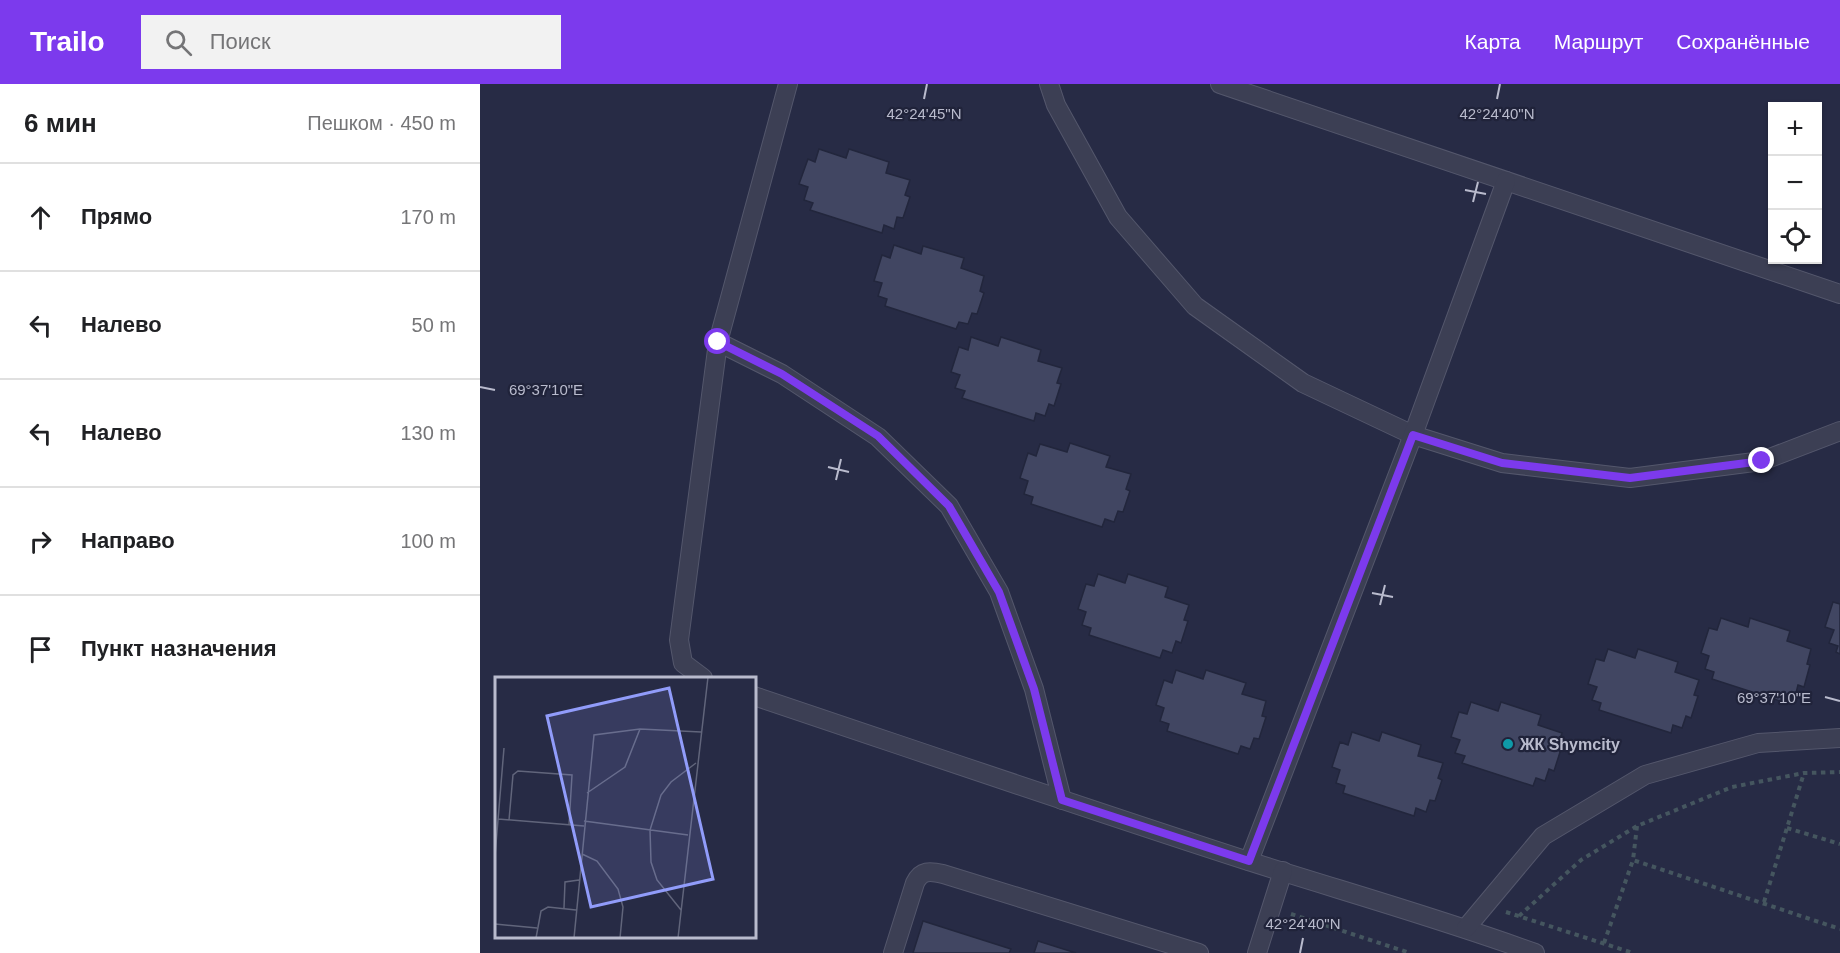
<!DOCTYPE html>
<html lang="ru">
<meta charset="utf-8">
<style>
:root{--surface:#fff;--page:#f2f2f2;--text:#202124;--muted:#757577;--line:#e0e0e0;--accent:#7c3aed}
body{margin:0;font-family:Arial,sans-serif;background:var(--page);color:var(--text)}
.controls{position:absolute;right:18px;top:18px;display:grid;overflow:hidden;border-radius:0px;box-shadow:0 2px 4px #0004}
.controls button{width:54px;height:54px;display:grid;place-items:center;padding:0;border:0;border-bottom:2px solid var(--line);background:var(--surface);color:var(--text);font:30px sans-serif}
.stop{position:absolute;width:18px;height:18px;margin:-14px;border:4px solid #7c3aed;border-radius:50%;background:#fff}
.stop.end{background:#7c3aed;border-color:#fff;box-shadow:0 2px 6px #0008}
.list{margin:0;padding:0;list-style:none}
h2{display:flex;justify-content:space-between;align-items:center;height:78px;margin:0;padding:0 24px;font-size:26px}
h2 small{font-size:20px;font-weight:400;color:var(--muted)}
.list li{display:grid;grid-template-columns:39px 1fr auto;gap:18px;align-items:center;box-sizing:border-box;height:108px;padding:0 24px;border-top:2px solid var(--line)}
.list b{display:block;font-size:22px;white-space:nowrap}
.list em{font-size:20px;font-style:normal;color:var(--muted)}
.icon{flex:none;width:33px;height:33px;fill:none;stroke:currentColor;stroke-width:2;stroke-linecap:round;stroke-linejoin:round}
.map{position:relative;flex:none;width:1360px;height:869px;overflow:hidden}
header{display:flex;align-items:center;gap:36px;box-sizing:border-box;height:84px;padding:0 30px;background:var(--accent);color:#fff}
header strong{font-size:28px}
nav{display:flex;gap:33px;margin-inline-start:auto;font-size:21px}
.search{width:420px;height:54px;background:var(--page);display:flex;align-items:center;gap:15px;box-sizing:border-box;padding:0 21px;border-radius:0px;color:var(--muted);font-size:22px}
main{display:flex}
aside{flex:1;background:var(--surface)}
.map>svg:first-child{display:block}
.building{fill:#414662;stroke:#22263c;stroke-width:1.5}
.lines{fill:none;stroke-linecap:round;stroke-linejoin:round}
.minor-casing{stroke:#54576c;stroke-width:20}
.path{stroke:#45565f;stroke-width:4;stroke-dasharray:4.5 4.5;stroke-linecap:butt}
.minor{stroke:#3c3f54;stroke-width:18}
.route{stroke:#7c3aed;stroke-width:8}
.ticks{fill:none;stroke:#b9bbcd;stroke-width:2}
.culture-dot{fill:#0f9aa8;stroke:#20233a;stroke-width:2}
.labels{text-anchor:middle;stroke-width:4.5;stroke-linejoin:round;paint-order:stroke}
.poi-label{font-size:16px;font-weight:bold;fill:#b9bbcd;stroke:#20233a;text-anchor:start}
.inset-road{fill:none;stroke:#61657b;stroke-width:1.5}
.view{fill:#919cfa;fill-opacity:0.15;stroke:#919cfa;stroke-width:3}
.inset-edge{fill:none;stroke:#b9bbcd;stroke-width:3}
.ticks-label{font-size:15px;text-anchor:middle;fill:#b9bbcd;stroke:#20233a;stroke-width:4.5;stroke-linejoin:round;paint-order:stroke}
</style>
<header>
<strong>Trailo</strong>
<div class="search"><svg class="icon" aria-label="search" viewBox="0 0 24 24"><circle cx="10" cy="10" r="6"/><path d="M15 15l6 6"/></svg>Поиск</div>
<nav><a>Карта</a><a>Маршрут</a><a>Сохранённые</a></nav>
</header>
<main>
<aside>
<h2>6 мин<small>Пешком · 450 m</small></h2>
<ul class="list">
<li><svg class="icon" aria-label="ahead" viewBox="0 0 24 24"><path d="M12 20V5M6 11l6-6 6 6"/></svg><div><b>Прямо</b></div><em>170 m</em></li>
<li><svg class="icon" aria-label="left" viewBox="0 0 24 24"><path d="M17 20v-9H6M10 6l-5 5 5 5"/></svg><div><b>Налево</b></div><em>50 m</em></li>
<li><svg class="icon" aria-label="left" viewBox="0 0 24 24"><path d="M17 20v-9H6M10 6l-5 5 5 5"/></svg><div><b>Налево</b></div><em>130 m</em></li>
<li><svg class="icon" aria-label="right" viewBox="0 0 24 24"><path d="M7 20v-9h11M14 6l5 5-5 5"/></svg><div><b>Направо</b></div><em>100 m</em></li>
<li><svg class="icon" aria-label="arrive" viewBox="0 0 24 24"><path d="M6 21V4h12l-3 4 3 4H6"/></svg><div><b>Пункт назначения</b></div></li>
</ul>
</aside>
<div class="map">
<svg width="1360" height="869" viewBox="0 0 1360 869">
<rect width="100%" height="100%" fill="#272b45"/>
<!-- building -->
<g class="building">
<polygon points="339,65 366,74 369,65 409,78 406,89 430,96 425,111 430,113 423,134 417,133 414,145 404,141 402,149 330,126 333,119 324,116 328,103 319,100 328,75 335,78"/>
<polygon points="414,161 441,170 443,162 484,174 481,184 504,192 500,207 504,209 497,230 492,229 488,240 479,238 476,245 405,222 407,215 398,212 402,199 394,197 402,171 410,174"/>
<polygon points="491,253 518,262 521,253 561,266 558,277 582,284 577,299 581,300 574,322 569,320 565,332 556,329 554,337 482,314 485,307 475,304 480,291 471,288 479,263 488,266"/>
<polygon points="590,359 630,372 626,383 651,390 646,405 650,407 643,428 638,427 634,438 625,435 622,443 551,420 553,413 544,410 548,397 540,394 548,369 556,372 560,360 587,368"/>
<polygon points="618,490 645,499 648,490 688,503 685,513 709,521 704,536 708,537 701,559 696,557 692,569 683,566 680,574 609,551 611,544 602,541 606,528 598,525 606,500 614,502"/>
<polygon points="1353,518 1360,520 1360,570 1356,568 1358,562 1349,559 1354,546 1345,543"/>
<polygon points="1241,534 1268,543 1270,534 1310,547 1307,557 1331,565 1327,580 1330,581 1324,603 1318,601 1315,613 1305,610 1303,618 1232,595 1234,588 1225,585 1229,572 1221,569 1229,544 1237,546"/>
<polygon points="1128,565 1155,574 1158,565 1198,578 1195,588 1219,596 1214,611 1218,612 1211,634 1206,632 1202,644 1193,641 1191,649 1119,626 1121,619 1112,616 1117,603 1108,600 1116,575 1124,577"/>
<polygon points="696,586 723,595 726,586 766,599 762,610 786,617 782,632 786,633 779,655 774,654 770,665 761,662 758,670 687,647 689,640 680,637 684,624 676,621 684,596 692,599"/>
<polygon points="991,618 1018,627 1021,618 1061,631 1058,641 1082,649 1077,664 1081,665 1074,687 1069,685 1065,697 1056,694 1053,702 982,679 985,672 975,669 980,656 971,653 979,628 987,630"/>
<polygon points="872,648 899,657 902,648 941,661 938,672 963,679 958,694 962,696 955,717 950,716 946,728 936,724 934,732 863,709 865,702 856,699 860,686 852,683 860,658 868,661"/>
<polygon points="443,837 531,865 529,869 433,869"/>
<polygon points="558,857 596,869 554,869"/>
</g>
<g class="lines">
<defs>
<g id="minor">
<polyline points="569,0 576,21 638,133 715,222 823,299 933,351 1022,379 1150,394 1282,377 1360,347"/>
<polyline points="740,0 1360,210"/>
<polyline points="238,258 302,290 398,353 469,422 519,508 554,605 582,716"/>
<polyline points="223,594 203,579 199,556 238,258 308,0"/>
<path d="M274 612C438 667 601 723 765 776 862 807 959 834 1055 869"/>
<polyline points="769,777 933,351 1026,97"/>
<polyline points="986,844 1063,752 1165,691 1278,659 1360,654"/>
<path d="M413 869 435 799C441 786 450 787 463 790L719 869"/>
<polyline points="777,869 803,787"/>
</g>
</defs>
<!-- minor casing -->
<use href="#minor" class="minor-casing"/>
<!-- path -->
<g class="path">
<polyline points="1157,742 1153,776 1360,845"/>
<polyline points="1307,744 1360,760"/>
<polyline points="1284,818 1324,689"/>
<polyline points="1026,828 1153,869"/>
<polyline points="811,830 930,869"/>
<polyline points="1039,832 1101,776 1157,742 1252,703 1324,689 1360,688"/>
<polyline points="1124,859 1153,776"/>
</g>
<!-- minor -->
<use href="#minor" class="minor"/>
</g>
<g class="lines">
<!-- route -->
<polyline class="route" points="238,258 302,290 398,352 469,422 519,508 554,605 582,716 769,777 933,351 1022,379 1150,394 1282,377"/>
</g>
<!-- ticks -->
<path class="ticks" d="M444 15 447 0M1017 15 1020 0M985 106 1006 110M993 118 998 98M0 303 15 306M348 383 369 388M356 396 361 375M892 509 913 513M900 521 905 501M1345 613 1360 617M820 869 823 854"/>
<!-- markers -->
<circle class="culture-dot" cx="1028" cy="660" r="6"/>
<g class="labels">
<!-- poi labels -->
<g class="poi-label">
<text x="1040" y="666">ЖК Shymcity</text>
</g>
</g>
<!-- overview -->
<g transform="translate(15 593)">
<rect width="261" height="261" fill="#272b45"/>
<path class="inset-road" d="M92 116 130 90 145 52M3 142 89 149M14 143 18 98 23 94 77 98 74 148M89 144 193 158M87 177 102 184 123 212 128 230 125 261M0 179 9 71M69 231 70 205 84 203M186 233 162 203 156 185 155 153 166 118 176 105 201 86M0 247 42 251M41 261 46 234 53 230 81 233M79 261 99 58 145 52 206 55M183 261 213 0"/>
<path class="view" d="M174 11 218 202 96 230 52 39Z"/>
<rect width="261" height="261" class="inset-edge"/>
</g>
<g class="ticks-label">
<text x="444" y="35">42°24'45"N</text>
<text x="1017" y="35">42°24'40"N</text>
<text x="66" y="311">69°37'10"E</text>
<text x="1294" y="619">69°37'10"E</text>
<text x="823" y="845">42°24'40"N</text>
</g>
</svg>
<div class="controls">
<button>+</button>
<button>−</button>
<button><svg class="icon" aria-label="locate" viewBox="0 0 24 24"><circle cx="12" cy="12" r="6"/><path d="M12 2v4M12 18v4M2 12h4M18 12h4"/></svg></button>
</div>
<div class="stop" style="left:238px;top:258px"></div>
<div class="stop end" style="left:1282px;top:377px"></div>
</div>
</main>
